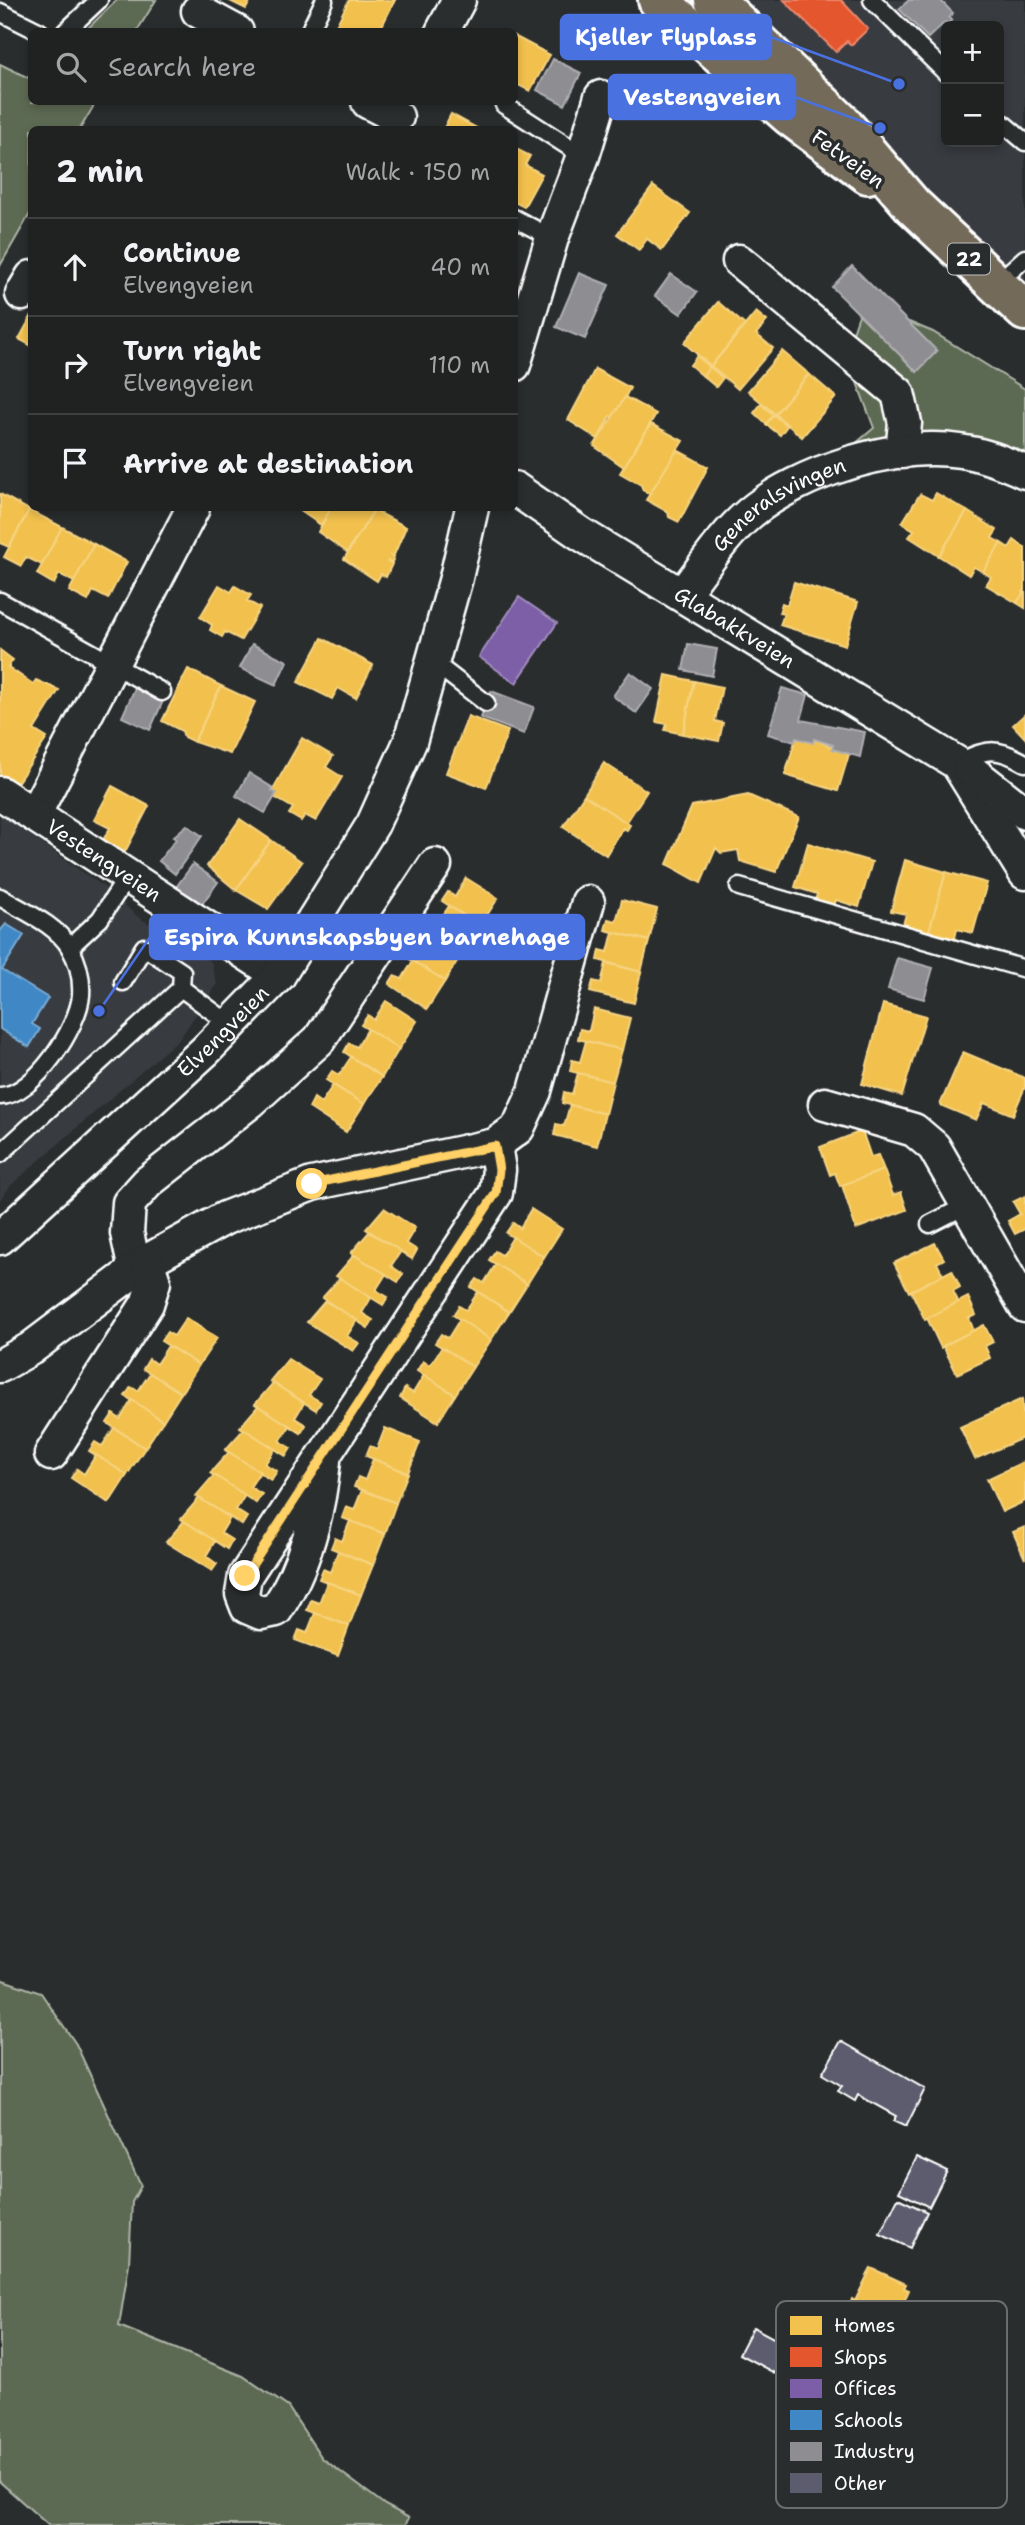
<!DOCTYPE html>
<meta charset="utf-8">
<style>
:root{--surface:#202222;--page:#282a2a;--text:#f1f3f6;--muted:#a2a4a5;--line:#3d3f40}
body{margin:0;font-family:"Shantell Sans",sans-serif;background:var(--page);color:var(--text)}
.controls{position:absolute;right:21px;top:21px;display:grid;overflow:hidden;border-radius:10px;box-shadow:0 4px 10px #0003}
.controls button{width:63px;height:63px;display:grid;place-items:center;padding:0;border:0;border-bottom:2px solid var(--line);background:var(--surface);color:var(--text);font:35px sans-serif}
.stop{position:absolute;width:21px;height:21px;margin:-16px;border:5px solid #ffd166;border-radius:50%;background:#fff}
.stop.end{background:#ffd166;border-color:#fff;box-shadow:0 2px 7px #0008}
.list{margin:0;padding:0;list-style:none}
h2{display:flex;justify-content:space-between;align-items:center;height:91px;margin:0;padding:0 28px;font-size:30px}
h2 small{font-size:23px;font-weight:400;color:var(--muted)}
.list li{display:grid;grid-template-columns:46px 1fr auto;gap:21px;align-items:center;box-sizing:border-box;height:98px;padding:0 28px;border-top:2px solid var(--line)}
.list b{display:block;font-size:26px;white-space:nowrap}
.list p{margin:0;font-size:23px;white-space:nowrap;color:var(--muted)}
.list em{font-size:23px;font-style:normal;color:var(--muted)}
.icon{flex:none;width:38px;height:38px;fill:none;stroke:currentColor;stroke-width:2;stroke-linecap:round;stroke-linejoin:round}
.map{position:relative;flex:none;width:1025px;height:2525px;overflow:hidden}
.search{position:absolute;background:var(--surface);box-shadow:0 4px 10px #0003;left:28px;top:28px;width:490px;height:77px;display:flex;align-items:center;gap:18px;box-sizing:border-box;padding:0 24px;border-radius:10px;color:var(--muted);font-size:26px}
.panel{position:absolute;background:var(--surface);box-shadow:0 4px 10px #0003;left:28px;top:126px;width:490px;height:385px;border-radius:10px}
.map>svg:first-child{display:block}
.built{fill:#393b41;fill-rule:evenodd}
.green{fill:#5d6a52;stroke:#aeb4a8;stroke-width:2}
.homes{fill:#f2c14e;stroke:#f6d483;stroke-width:2}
.shops{fill:#e4572e;stroke:#ec896d;stroke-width:2}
.offices{fill:#7b5ea7;stroke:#a38ec1;stroke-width:2}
.schools{fill:#3f88c5;stroke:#79acd6;stroke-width:2}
.industry{fill:#8d8d92;stroke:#afafb3;stroke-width:2}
.building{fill:#5c5c6e;stroke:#fff;stroke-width:2}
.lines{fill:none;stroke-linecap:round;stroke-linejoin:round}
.service-casing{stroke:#fff;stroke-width:21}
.minor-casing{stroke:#fff;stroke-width:37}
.trunk-casing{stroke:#fff;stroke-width:44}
.service{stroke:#2a2d2e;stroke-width:16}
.minor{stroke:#2a2d2e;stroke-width:32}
.trunk{stroke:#736b5a;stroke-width:38}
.route{stroke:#ffd166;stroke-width:9}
.labels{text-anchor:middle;stroke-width:7;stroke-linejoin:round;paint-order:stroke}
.shield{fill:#2a2d2e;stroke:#bfc0c0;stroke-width:2}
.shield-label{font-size:19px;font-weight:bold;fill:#fff}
.street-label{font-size:21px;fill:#fff;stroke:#2a2d2e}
.key{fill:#2a2d2e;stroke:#6a6c6d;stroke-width:2}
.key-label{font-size:19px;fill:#fff}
.leader{fill:none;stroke:#4a71e0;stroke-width:2.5}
.callout-dot{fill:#4a71e0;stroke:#2a2d2e;stroke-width:2.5}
.callout{fill:#4a71e0;stroke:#4a71e0;stroke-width:2.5}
.callout-label{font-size:23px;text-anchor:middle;font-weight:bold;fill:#fff}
</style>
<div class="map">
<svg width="1025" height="2525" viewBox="0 0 1025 2525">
<rect width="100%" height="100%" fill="#2a2d2e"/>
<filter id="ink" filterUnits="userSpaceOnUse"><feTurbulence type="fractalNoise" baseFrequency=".0143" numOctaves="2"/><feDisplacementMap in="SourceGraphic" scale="14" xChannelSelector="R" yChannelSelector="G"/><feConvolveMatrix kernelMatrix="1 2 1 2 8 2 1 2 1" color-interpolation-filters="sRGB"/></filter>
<g filter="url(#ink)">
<!-- built -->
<g class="built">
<path d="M703 0H1025V288ZM946 26H999V142H946Z"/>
<polygon points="0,814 108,890 138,917 211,962 217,984 180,1038 10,1186 0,1201"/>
</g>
<!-- green -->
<g class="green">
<polygon points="117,0 156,0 137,31 85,31"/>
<polygon points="0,64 31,79 32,102 96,102 80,129 32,130 31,212 0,266"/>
<polygon points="863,303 933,332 1025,389 1025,490 921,438 830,465 874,428 846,353"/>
<polygon points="0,1979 41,1993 76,2044 141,2186 132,2202 129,2264 119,2326 243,2376 288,2407 322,2458 385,2505 409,2518 405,2525 48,2525 0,2482"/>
</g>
<!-- homes -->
<g class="homes">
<polygon points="228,0 251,0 246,9"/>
<polygon points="349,0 395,0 379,32 333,32"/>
<polygon points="514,36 550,55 530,91 514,83"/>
<polygon points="451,114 480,130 443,130"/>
<polygon points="514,148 530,156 525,165 542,174 524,207 514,202"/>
<polygon points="653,186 690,213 662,250 647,239 639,250 617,234"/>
<polygon points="718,302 745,325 711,366 684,343"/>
<polygon points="756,312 767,321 756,334 773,348 738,389 711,366"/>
<polygon points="32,315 32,346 19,339"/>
<polygon points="782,351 809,374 775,414 748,391"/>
<polygon points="697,356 710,367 703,376 690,365"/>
<polygon points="710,367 723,378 716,387 703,376"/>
<polygon points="595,369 630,388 614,418 610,416 598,439 568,420"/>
<polygon points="809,374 836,397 802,437 775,414"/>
<polygon points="625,397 656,414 624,467 594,446"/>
<polygon points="761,404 774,415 766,424 754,413"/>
<polygon points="774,415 787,426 780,435 766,424"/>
<polygon points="651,424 683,441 650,494 643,490 641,485 620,473"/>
<polygon points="677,450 708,467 679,522 669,517 668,512 646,500"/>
<polygon points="936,493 967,511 939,556 909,537 914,530 902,523 920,494 932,500"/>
<polygon points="0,494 29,510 9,547 0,543"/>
<polygon points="296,508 331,508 321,525"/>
<polygon points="331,508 376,508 347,552 318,532"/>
<polygon points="29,510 62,527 42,565 26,557 21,566 4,557"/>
<polygon points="374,510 406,527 394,555 391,555 394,557 392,562 387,561 392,564 386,577 381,574 377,581 344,559"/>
<polygon points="967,511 997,530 992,538 1001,543 983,572 974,567 969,575 939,556"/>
<polygon points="62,527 94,544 74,582 59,574 54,584 37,574"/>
<polygon points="1014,540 1025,548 1025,590 1017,603 986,585 991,577 983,572 1001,543 1009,548"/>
<polygon points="94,544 127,562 108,599 93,591 88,601 69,591"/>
<polygon points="794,582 858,602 845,645 780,625 784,614 779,613 782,603 787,605"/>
<polygon points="219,585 231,592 235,586 251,595 247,601 260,608 241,640 225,632 222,637 210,630 212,625 200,617"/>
<polygon points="1025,590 1025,608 1017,603"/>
<polygon points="322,638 373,665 356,698 338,688 332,699 298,682"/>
<polygon points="0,650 13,660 8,667 33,684 36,680 59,690 34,730 47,738 9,795 0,789"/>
<polygon points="188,669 221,686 194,742 184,737 182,731 162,721"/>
<polygon points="666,675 694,681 683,734 665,730 667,724 656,722"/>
<polygon points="694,681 722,687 715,721 723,723 719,741 683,734"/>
<polygon points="221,686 255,702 230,754 194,742"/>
<polygon points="1025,714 1025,738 1013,725"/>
<polygon points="468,716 508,731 486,788 446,773"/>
<polygon points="302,738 333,756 326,767 342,777 316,821 305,815 301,821 289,814 293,808 274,797 277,793 272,791"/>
<polygon points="796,738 813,743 814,739 849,754 838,791 785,775"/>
<polygon points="604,763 647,791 626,823 584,795"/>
<polygon points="112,786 149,806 125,852 103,840 110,828 94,820"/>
<polygon points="584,795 630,825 627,830 623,828 606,855 563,827"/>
<polygon points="748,795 799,817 776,872 740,861 738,850 721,853 716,848 701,883 667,864 692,806"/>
<polygon points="240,819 271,840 236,890 207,866"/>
<polygon points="271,840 302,862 268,909 236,890"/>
<polygon points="808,843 872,862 859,907 836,900 834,907 815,901 817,894 795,887"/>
<polygon points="905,860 946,872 928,935 902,928 906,914 891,911"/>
<polygon points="946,872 987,883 973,933 957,929 954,943 928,935"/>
<polygon points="466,878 498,898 480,926 442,901 448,892 455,897"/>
<polygon points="622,900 657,909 649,941 605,930 608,919 616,921"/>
<polygon points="449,906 480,926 462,953 424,929 430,920 437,924"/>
<polygon points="613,932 649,941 641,972 598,960 600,950 608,952"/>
<polygon points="431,933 462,953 445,981 406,957 412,947 420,952"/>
<polygon points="413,961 445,981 427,1009 389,984 394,976 402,979"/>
<polygon points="606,963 641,972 634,1003 590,992 593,981 601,983"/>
<polygon points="386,1001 417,1021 399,1049 361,1025 368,1015 374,1020"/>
<polygon points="883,1004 926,1016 902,1096 862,1084"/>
<polygon points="594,1009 630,1018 622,1050 578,1039 580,1029 589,1031"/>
<polygon points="368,1029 399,1049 382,1077 344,1052 349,1043 357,1047"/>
<polygon points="586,1041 622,1050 613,1082 570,1071 572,1060 580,1062"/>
<polygon points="963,1052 1025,1078 1025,1087 1013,1115 984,1103 976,1120 940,1105"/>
<polygon points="351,1057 382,1077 364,1104 326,1080 332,1071 339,1075"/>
<polygon points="578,1073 613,1082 605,1114 562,1103 564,1092 572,1094"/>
<polygon points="333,1085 364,1104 346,1132 309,1108 314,1098 321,1103"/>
<polygon points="570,1105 605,1114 597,1146 554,1135 556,1124 564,1126"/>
<polygon points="862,1131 871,1157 878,1155 884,1170 840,1186 835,1173 830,1175 820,1147"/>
<polygon points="884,1170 893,1195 901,1192 907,1210 856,1229 842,1185"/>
<polygon points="1025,1196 1025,1229 1015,1234 1008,1221 1020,1214 1013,1202"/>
<polygon points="384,1208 415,1228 406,1243 417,1250 412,1259 366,1229"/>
<polygon points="531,1209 562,1229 544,1257 506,1233 513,1223 520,1228"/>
<polygon points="369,1232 401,1251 391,1266 403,1274 398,1282 351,1253"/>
<polygon points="513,1237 544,1257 527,1284 489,1260 495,1251 502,1255"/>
<polygon points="935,1243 944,1259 937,1263 943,1275 909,1292 894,1263"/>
<polygon points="354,1255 386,1274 376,1290 388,1297 383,1305 336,1276"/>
<polygon points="496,1264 527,1284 509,1312 471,1287 477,1279 484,1283"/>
<polygon points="952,1270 960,1287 953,1291 959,1303 925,1320 911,1291"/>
<polygon points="340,1278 371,1298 362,1313 373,1320 368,1328 322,1298"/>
<polygon points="478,1292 509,1312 491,1340 453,1315 459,1306 466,1310"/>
<polygon points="968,1297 976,1315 969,1318 974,1331 941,1348 927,1318"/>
<polygon points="325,1301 357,1320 347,1336 359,1343 353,1351 307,1322"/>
<polygon points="186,1318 217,1338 199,1365 161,1341 167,1332 174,1336"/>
<polygon points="460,1319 491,1340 473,1367 435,1343 441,1334 448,1338"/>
<polygon points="984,1325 993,1342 985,1346 990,1358 957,1374 943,1346"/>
<polygon points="168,1346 199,1365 181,1393 143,1369 149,1359 156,1364"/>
<polygon points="442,1347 473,1367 455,1395 417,1371 423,1361 430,1365"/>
<polygon points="288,1359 320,1379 309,1395 321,1402 316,1410 270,1381"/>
<polygon points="150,1373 181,1393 163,1421 125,1396 131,1387 138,1391"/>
<polygon points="424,1375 455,1395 438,1422 400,1398 405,1388 413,1393"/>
<polygon points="273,1383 304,1403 295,1418 306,1425 301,1433 255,1404"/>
<polygon points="1022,1399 1025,1437 975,1459 960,1427"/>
<polygon points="132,1400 163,1421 145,1448 107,1423 113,1414 120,1419"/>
<polygon points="258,1406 290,1426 280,1441 291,1448 286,1456 240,1427"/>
<polygon points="114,1428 145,1448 127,1475 89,1451 95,1442 102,1446"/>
<polygon points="385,1428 420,1442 408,1473 366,1456 370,1446 377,1449"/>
<polygon points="244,1429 275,1449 265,1464 277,1471 271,1480 225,1450"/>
<polygon points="229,1452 260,1472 250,1487 262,1494 256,1503 210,1473"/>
<polygon points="96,1455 127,1475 109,1503 71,1478 77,1469 84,1474"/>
<polygon points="373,1459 408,1473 396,1503 354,1487 358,1477 365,1480"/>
<polygon points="1025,1461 1025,1501 1002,1512 987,1479"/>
<polygon points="214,1475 245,1495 236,1510 247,1517 242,1525 196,1496"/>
<polygon points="362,1490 396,1503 385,1534 342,1518 346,1507 354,1510"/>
<polygon points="199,1498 230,1518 221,1533 232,1540 227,1549 181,1519"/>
<polygon points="184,1521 215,1541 206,1556 217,1564 212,1571 166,1542"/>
<polygon points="350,1521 385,1534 373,1565 331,1548 335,1538 342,1541"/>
<polygon points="1025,1527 1025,1559 1013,1532"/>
<polygon points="338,1551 373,1565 361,1595 319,1579 323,1569 330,1572"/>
<polygon points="327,1582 361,1595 349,1626 307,1610 311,1600 319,1603"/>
<polygon points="315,1613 349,1626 338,1656 295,1640 299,1630 307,1633"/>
<polygon points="871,2268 906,2284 904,2288 909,2290 893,2326 887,2323 874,2352 839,2336 852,2299 855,2301"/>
</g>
<!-- shops -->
<polygon class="shops" points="784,0 841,0 868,29 851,45 847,41 836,52"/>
<!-- offices -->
<polygon class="offices" points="519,597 557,623 516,683 479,657"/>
<!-- schools -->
<polygon class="schools" points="6,924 24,935 2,970 48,998 32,1024 40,1029 29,1047 0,1029 0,931"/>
<!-- industry -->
<g class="industry">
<polygon points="909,0 940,0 953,13 949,18 952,20 947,24 945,22 928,38 899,9"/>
<polygon points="553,59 581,73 565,105 537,90"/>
<polygon points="852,266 937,351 917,372 832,287"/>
<polygon points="579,273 609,285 585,339 556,327"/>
<polygon points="671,274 697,292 681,314 655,296"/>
<polygon points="252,644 287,661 276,685 240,668"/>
<polygon points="688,644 717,649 712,676 683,670"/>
<polygon points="630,672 653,689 636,713 613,696"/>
<polygon points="135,688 163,701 150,730 122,717"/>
<polygon points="782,688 808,695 801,720 865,732 860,757 832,749 833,745 814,739 813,743 796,738 795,742 768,734"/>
<polygon points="491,691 534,707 524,734 481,718"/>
<polygon points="249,773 273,788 272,791 277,793 265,813 236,796"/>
<polygon points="187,825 202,836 175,874 159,861 176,839 173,837"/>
<polygon points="193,864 218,882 199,908 174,890"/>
<polygon points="897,958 933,968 924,999 888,989"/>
</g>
<!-- building -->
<g class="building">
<polygon points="841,2041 925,2089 906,2127 893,2121 896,2116 858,2095 855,2101 838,2091 842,2086 822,2074"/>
<polygon points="917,2157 947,2171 929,2207 899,2192"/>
<polygon points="898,2198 927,2212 910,2248 880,2234"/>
<polygon points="753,2327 824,2365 810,2392 739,2354"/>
</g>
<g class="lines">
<defs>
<g id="service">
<polyline points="872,0 946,73"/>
<polyline points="0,12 40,32"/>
<polyline points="65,32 99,0"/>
<polyline points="309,32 324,1"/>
<polyline points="504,105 583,156"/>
<polyline points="999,120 1025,142"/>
<polyline points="514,218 552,238"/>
<polyline points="996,284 1025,258"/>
<polyline points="0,601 162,692"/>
<polyline points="433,662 486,703"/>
<path d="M957 763C986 749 996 746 1025 763"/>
<polyline points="739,887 1025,969"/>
<path d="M0 897C23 911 56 924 70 948 78 962 82 979 81 995 79 1026 34 1096 0 1096"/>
<polyline points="70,947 100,919 127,877"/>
<polyline points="123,982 144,947 182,972 181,988"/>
<polyline points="0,1154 181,988 231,1025"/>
<polyline points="930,1224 969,1204"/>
</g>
<g id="minor">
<polyline points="198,11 237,32"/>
<polyline points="442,32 459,0"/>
<polyline points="368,102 397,117"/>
<polyline points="739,261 898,393 905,423 902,452"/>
<polyline points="22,294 32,277"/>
<polyline points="514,365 552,238 583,156 601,97"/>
<path id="s1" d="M514 488 581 534 957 763 1025 873"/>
<path id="s2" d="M193 508 34 815 279 975"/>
<path id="s3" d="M682 595C703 568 723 536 750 513 799 472 896 441 960 451 983 454 1003 462 1025 472"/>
<polyline points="970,770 1025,813"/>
<polyline points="0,793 34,815"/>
<polyline points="825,1104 914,1130 934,1147 1025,1306"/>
<path id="s4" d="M0 1238 205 1051 279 975 373 824 410 742 456 578 472 508"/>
<polyline points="135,1270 127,1233 129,1203 148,1182 250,1102 319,1040 435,865"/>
<polyline points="0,1366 30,1349 147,1261 225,1218 312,1184 495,1145 518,1128 535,1091 588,902"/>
<polyline points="51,1454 147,1304 154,1282 147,1261"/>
<path d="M324 1461C319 1511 305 1567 276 1610L261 1613 247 1607 242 1594 245 1576 496 1193 499 1170 495 1145"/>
</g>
<g id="trunk">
<polyline points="658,0 789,115 868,174"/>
<polyline points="714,0 841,122 913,206 1025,311"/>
</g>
</defs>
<!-- service casing -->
<use href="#service" class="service-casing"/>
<!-- minor casing -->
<use href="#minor" class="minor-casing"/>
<!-- trunk casing -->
<use href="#trunk" class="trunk-casing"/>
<!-- service -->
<use href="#service" class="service"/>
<!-- minor -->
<use href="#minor" class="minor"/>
<!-- trunk -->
<use href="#trunk" class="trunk"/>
</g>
</g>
<g class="lines" filter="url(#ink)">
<!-- route -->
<polyline class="route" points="245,1576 496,1193 499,1170 495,1146 312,1184"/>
</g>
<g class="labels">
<!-- shield labels -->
<rect class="shield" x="948" y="243.5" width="42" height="31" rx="5"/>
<g class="shield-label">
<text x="969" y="266">22</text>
</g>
<!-- street labels -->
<g class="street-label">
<text transform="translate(848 159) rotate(36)" y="7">Fetveien</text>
<text dy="7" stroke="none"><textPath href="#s3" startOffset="136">Generalsvingen</textPath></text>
<text dy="7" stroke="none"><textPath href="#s1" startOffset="261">Glabakkveien</textPath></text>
<text dy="7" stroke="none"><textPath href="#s2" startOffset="429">Vestengveien</textPath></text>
<text dy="7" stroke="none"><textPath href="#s4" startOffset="304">Elvengveien</textPath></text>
</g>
</g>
<!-- legend -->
<rect x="776" y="2301" width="231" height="207" rx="10" class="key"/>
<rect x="790" y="2316" width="32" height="19" fill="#f2c14e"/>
<rect x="790" y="2347" width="32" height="20" fill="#e4572e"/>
<rect x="790" y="2379" width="32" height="19" fill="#7b5ea7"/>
<rect x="790" y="2410" width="32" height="20" fill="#3f88c5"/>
<rect x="790" y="2442" width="32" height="19" fill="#8d8d92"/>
<rect x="790" y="2473" width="32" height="20" fill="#5c5c6e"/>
<g class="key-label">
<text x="834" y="2332">Homes</text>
<text x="834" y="2364">Shops</text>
<text x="834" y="2395">Offices</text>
<text x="834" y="2427">Schools</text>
<text x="834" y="2458">Industry</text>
<text x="834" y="2490">Other</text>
</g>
<!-- callouts -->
<path class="leader" d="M899 84L771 37M880 128L795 97M99 1011L150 937"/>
<g class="callout-dot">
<circle cx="899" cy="84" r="7"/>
<circle cx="880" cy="128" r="7"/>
<circle cx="99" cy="1011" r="7"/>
</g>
<g class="callout">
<rect x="561" y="15" width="210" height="44" rx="7"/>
<rect x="609" y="75" width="186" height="44" rx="7"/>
<rect x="150" y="915" width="434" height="44" rx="7"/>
</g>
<g class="callout-label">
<text x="666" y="45">Kjeller Flyplass</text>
<text x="702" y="105">Vestengveien</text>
<text x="367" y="945">Espira Kunnskapsbyen barnehage</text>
</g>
</svg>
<div class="controls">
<button>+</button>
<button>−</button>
</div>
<div class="stop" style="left:312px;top:1184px"></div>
<div class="stop end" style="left:245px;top:1576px"></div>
<div class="search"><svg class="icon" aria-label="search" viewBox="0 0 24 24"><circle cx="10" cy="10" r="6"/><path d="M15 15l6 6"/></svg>Search here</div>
<section class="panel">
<h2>2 min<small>Walk · 150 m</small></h2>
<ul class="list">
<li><svg class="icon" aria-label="ahead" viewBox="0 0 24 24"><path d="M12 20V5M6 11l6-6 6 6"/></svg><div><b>Continue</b><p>Elvengveien</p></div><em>40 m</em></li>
<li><svg class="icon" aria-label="right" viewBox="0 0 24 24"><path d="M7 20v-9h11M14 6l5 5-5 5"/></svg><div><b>Turn right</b><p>Elvengveien</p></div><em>110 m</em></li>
<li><svg class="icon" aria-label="arrive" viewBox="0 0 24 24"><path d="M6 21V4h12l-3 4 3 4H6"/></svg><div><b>Arrive at destination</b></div></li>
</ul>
</section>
</div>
